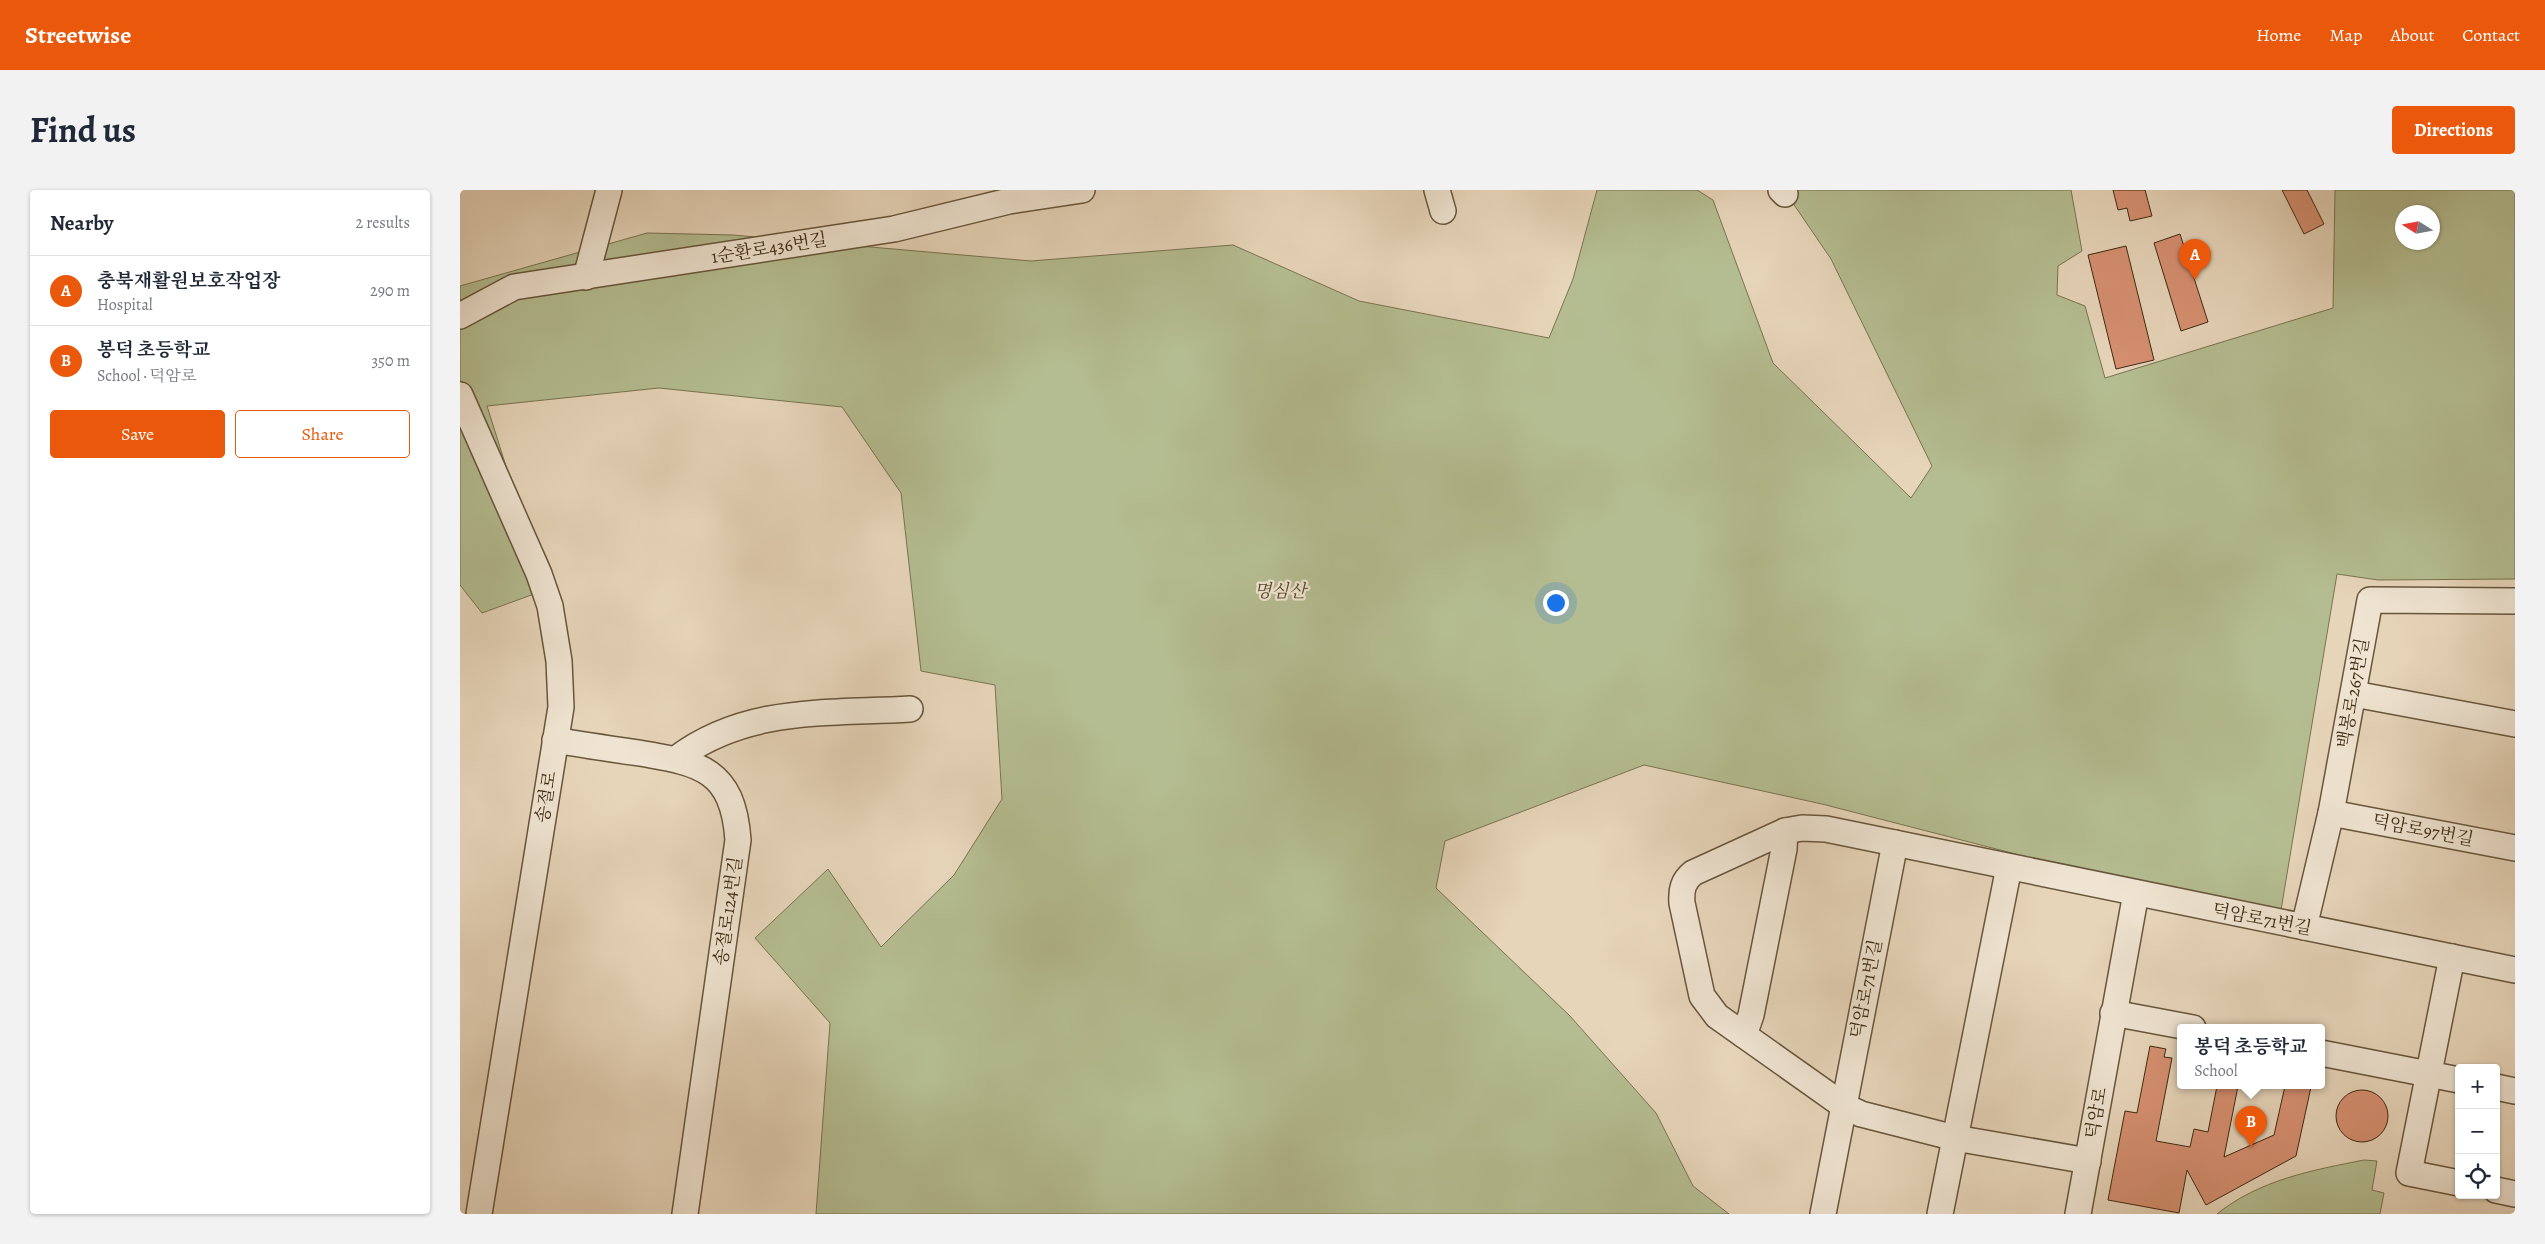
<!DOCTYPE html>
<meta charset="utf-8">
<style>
:root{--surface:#fff;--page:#f2f2f3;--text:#1f2937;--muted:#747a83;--line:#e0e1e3;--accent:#ea580c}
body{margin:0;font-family:Alegreya,"Noto Serif KR",serif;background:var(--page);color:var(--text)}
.controls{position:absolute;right:15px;bottom:15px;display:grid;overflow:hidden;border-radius:5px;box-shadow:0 1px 4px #0004}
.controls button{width:45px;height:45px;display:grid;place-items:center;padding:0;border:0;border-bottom:1px solid var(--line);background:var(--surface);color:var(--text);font:25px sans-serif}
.compass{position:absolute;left:1935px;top:15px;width:45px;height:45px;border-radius:50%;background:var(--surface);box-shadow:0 1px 4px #0004;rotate:281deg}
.you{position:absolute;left:1095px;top:412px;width:18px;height:18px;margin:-12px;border:4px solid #fff;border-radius:50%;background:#1a73e8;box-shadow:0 0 0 8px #1a73e833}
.badge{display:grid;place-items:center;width:32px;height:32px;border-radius:50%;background:var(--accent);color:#fff;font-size:16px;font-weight:700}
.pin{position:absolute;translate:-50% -41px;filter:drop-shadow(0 1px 2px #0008)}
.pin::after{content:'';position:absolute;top:26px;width:18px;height:15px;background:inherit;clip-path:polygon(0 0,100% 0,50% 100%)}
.popup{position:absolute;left:1717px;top:834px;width:148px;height:65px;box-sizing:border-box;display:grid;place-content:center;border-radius:5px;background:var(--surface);filter:drop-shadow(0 1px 4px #0005);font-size:16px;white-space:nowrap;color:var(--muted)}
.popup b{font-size:19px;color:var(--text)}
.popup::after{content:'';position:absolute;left:50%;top:100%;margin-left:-10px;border:10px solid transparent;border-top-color:var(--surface)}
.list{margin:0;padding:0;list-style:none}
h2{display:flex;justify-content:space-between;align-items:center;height:65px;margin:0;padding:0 20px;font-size:21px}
h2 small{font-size:16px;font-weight:400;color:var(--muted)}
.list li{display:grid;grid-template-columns:32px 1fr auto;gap:15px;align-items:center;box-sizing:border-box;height:70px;padding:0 20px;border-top:1px solid var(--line)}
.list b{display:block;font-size:19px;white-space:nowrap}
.list p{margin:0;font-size:16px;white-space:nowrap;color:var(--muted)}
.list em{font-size:16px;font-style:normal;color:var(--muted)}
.actions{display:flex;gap:10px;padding:15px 20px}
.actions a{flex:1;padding:11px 0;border:1px solid var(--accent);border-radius:5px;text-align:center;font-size:18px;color:var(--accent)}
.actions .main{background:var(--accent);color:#fff}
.icon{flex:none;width:28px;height:28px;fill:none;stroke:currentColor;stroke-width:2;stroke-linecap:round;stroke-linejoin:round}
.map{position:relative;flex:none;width:2055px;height:1024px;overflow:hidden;border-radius:5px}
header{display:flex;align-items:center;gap:30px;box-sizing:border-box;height:70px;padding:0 25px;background:var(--accent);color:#fff}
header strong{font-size:24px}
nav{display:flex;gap:28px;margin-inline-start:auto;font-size:18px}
.intro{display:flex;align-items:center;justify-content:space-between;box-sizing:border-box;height:120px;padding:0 30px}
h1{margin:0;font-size:35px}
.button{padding:12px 22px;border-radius:5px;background:var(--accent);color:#fff;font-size:18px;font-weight:700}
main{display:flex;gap:30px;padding:0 30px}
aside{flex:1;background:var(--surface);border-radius:5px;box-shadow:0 1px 4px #0004}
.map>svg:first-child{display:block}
.green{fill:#b4bd91;stroke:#797451;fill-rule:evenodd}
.building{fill:#d69071;stroke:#3e2b11}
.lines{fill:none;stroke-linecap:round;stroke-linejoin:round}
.minor-casing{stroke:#68563b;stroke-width:28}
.minor{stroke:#efe4d2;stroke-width:25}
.labels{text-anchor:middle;stroke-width:4.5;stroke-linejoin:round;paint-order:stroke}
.street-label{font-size:18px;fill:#3e2b11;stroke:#efe4d2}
.park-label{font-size:18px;font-style:italic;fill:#56482b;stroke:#efe4d2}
</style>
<header>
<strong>Streetwise</strong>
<nav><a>Home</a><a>Map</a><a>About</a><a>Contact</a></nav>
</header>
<div class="intro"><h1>Find us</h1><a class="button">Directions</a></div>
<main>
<aside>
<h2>Nearby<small>2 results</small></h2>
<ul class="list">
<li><span class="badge">A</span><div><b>충북재활원보호작업장</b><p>Hospital</p></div><em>290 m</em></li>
<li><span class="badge">B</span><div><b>봉덕 초등학교</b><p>School · 덕암로</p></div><em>350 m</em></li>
</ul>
<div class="actions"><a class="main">Save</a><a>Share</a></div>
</aside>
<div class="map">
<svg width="2055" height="1024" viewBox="0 0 2055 1024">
<rect width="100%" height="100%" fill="#e7d5ba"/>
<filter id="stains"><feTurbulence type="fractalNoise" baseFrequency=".004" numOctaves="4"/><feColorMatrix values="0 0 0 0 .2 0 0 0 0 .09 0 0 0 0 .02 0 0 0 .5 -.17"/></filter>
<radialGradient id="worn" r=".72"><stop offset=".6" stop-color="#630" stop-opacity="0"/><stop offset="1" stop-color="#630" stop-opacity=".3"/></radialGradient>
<!-- green -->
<g class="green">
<path d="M1137 0H1237L1253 10 1313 173 1451 308 1472 276 1371 69 1324 0H1611L1622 61 1598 76 1597 105 1625 116 1645 188 1873 118 1875 0H2055V389L1918 390 1877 384 1819 732 1362 614 1184 575 985 651 976 698 1110 826 1196 923 1233 996 1269 1024H356L370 833 295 748 368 679 421 757 494 685 542 609 535 495 461 481 441 303 382 217 199 198 27 216 85 400 22 423 0 395V96L187 43 273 45 571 71 773 55 899 111 1089 148 1113 89ZM1942 22H1972V52H1942Z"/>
<path d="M1904 970 1917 971 1912 1000 1924 1003 1920 1024H1757C1799 990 1853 980 1904 970Z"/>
</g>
<!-- building -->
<g class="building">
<polygon points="1653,0 1685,0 1692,26 1670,31 1667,18 1658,20"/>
<polygon points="1822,0 1847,0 1864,34 1844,44"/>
<polygon points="1720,44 1748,132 1721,141 1694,53"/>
<polygon points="1666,56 1694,170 1656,179 1628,65"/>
<polygon points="1690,856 1706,859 1704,867 1712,868 1696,951 1730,957 1734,939 1748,942 1757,896 1778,896 1764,967 1814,945 1825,896 1844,896 1851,897 1836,966 1746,1015 1727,980 1719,1023 1648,1010 1665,921 1677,923"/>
<circle cx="1902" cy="926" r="26"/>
</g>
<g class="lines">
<defs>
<g id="minor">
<polyline points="977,0 983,21"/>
<polyline points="1321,0 1325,4"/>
<polyline points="126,87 149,0"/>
<polyline points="0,126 54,97 434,39 549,11 622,0"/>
<polyline points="0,205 79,384 90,416 99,471 101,517 19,1024"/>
<polyline points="1894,504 2055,534"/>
<path d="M95 550C123 555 151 559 179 563 240 573 273 579 278 650L225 1024"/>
<path d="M216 569C286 516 367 524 450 519"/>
<polyline points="1871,623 2055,658"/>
<polyline points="1844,737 1871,623 1910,410 2055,411"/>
<polyline points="1992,767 1949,983 1999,993"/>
<polyline points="1653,823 1733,838"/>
<polyline points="1284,845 1291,825 1324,659 1325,641"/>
<polyline points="1861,863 1999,890"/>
<polyline points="2036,897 2055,901"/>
<path d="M1628 971 1495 948 1401 924 1384 916 1257 826 1242 806 1222 713C1221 700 1223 691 1233 683L1325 641 1342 638 1366 639 2055 780"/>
<polyline points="2036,1000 2055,1004"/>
<polyline points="1363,1024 1435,653"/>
<polyline points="1480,1024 1549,677"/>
<polyline points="1618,1024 1676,703"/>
</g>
</defs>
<!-- minor casing -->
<use href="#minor" class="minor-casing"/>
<!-- minor -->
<use href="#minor" class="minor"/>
</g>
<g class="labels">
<!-- street labels -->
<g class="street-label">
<text transform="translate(309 58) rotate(-9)" y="6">1순환로436번길</text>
<text transform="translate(1893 503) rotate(-80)" y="6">백봉로267번길</text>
<text transform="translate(86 607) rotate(-81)" y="6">송절로</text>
<text transform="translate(1963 640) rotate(11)" y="6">덕암로97번길</text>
<text transform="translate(268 721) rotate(-82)" y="6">송절로124번길</text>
<text transform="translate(1802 729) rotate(11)" y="6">덕암로71번길</text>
<text transform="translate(1406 799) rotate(-79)" y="6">덕암로71번길</text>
<text transform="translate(1636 923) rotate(-80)" y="6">덕암로</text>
</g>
<!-- park labels -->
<g class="park-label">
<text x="820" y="407">명심산</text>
</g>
</g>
<rect width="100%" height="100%" filter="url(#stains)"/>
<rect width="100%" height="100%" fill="url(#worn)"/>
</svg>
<div class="controls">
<button>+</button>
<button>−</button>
<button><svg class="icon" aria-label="locate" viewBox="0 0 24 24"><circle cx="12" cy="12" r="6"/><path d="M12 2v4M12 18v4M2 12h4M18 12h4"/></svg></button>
</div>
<svg class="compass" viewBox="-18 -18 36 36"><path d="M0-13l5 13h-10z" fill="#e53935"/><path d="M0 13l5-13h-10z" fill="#747a83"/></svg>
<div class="you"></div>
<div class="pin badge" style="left:1735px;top:90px">A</div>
<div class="pin badge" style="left:1791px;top:957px">B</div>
<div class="popup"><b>봉덕 초등학교</b>School</div>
</div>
</main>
